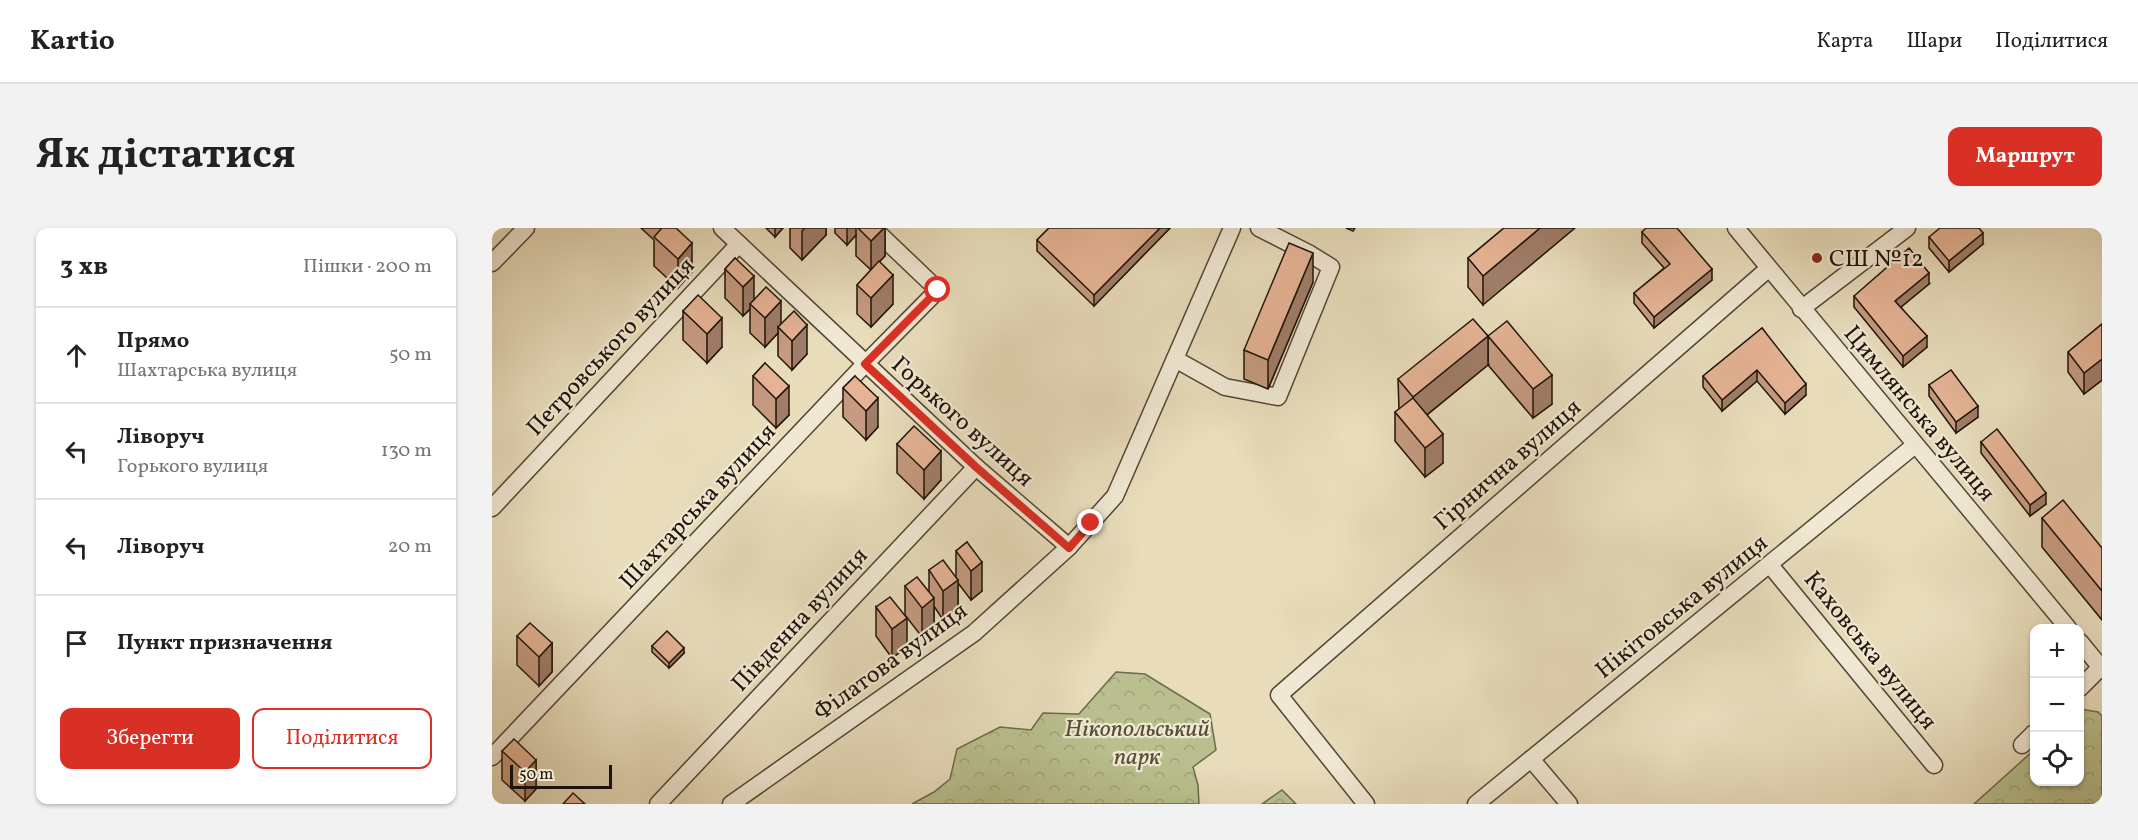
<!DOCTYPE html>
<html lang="uk">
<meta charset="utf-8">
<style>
:root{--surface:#fff;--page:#f2f2f2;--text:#222;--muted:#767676;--line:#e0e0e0;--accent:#d93025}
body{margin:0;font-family:Vollkorn,serif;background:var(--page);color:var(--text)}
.controls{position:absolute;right:18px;bottom:18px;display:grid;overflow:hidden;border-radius:12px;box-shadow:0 2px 4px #0004}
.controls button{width:54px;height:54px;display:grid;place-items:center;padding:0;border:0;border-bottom:2px solid var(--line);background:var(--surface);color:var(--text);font:30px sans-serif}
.scale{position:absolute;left:18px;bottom:15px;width:102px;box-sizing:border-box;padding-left:6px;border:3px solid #1f1408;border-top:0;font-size:16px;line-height:21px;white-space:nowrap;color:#1f1408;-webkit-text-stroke:4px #f0e8d3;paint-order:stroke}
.stop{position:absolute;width:18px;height:18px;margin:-14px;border:4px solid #d93025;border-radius:50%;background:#fff}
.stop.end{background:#d93025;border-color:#fff;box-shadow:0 2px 6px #0008}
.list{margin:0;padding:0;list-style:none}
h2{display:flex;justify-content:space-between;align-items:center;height:78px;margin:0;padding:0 24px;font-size:26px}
h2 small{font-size:20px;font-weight:400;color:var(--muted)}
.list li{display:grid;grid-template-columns:39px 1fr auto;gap:18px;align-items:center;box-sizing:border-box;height:96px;padding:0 24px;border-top:2px solid var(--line)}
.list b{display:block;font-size:22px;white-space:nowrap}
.list p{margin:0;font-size:20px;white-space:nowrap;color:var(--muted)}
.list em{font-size:20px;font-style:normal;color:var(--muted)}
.actions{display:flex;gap:12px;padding:18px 24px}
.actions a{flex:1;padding:14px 0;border:2px solid var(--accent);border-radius:12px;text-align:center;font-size:21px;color:var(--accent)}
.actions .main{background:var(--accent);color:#fff}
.icon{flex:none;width:33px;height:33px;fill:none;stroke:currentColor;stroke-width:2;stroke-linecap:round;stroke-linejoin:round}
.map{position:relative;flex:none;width:1610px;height:576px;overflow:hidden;border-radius:12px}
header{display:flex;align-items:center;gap:36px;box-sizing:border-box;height:84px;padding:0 30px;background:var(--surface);border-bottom:2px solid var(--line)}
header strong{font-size:28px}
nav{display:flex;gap:33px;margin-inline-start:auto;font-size:21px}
.intro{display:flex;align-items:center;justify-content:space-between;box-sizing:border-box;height:144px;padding:0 36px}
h1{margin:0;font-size:42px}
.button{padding:15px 27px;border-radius:12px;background:var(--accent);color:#fff;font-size:21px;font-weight:700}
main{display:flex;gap:36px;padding:0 36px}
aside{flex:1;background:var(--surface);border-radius:12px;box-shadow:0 2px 4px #0004}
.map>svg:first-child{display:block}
.forest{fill:url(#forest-crowns);stroke:#6c6a4b;stroke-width:1.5}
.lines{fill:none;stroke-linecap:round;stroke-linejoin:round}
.minor-casing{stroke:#514635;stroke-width:19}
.minor{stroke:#f0e8d3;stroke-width:16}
.wall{fill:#c59a80;stroke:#1f1408;stroke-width:1.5}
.shaded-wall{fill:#a07d68;stroke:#1f1408;stroke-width:1.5}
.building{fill:#e5b395;stroke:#1f1408;stroke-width:1.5}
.route{stroke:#d93025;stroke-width:8}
.poi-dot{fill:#8f2418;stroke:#f0e8d3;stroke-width:2}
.labels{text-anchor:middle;stroke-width:4.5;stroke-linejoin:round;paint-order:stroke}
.poi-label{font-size:24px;fill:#1f1408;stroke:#f0e8d3;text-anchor:start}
.street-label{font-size:24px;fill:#1f1408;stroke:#f0e8d3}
.park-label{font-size:24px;font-style:italic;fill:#555037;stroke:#f0e8d3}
</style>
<header>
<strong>Kartio</strong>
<nav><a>Карта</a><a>Шари</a><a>Поділитися</a></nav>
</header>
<div class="intro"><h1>Як дістатися</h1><a class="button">Маршрут</a></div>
<main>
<aside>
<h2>3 хв<small>Пішки · 200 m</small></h2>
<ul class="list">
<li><svg class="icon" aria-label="ahead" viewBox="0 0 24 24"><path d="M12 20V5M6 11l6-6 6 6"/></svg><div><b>Прямо</b><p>Шахтарська вулиця</p></div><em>50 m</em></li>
<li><svg class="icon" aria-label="left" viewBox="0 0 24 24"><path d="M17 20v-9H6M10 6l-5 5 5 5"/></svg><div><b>Ліворуч</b><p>Горького вулиця</p></div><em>130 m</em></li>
<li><svg class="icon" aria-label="left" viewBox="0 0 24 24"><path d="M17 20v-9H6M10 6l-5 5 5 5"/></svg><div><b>Ліворуч</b></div><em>20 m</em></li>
<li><svg class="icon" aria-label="arrive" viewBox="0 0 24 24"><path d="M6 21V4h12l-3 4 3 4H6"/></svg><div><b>Пункт призначення</b></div></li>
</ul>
<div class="actions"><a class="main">Зберегти</a><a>Поділитися</a></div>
</aside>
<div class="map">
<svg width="1610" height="576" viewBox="0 0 1610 576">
<defs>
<pattern id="forest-crowns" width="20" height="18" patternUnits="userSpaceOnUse" patternTransform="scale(1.5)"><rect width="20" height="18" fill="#b9bf8e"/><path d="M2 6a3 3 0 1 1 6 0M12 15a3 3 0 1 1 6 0" fill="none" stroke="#9fa379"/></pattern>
</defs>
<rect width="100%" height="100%" fill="#e8dcbb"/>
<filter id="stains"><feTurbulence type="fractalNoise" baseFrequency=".00333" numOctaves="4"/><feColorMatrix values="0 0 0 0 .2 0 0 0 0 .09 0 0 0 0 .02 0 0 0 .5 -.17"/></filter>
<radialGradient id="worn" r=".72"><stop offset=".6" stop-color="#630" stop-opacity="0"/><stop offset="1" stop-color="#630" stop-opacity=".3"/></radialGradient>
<!-- forest -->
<g class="forest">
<polygon points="624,444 653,446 718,486 724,522 701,539 706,557 707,576 420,576 442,564 458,551 465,521 508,499 539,502 551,485 587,486"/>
<polygon points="1588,481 1606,484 1610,488 1610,576 1482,576 1542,522 1542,554 1588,554"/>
<polygon points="790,562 804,576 770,576"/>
</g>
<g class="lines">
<defs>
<g id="minor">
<polyline points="230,0 484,239 577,319"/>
<polyline points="1244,0 1576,400"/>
<polyline points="0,35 34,0"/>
<polyline points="1309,81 1415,0"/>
<polyline points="683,131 733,159 786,169 839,39 818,26 767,0"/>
<polyline points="0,280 247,16"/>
<polyline points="1278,337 1442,537"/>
<polyline points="1588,414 1610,441"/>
<polyline points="1588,460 1610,438"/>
<polyline points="1530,517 1542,505"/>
<polyline points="0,529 373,136 446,62 381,0"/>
<polyline points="1039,531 1077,576"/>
<polyline points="166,576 484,239"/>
<polyline points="239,576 482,405 577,319 623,268 740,0"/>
<polyline points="874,576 787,467 1276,41"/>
<polyline points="984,576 1423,217"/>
</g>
</defs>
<!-- minor casing -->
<use href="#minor" class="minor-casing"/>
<!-- minor -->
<use href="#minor" class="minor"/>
</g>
<!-- wall -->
<g class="wall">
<polygon points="149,0 184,0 200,44 186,60 162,38 162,12"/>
<polygon points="274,0 291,0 283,9"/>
<polygon points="298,0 334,0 334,7 310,32 298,20"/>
<polygon points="343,0 393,0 393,28 387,34 401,76 379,99 365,86 365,57 379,42 364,28 364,7 355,17 343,5"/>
<polygon points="557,0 678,0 602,78 545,23 545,12"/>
<polygon points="854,0 863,0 861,3"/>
<polygon points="1012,0 991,77 976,59 976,30"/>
<polygon points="1150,4 1220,52 1162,100 1142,75 1142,65 1172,40 1150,15"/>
<polygon points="1437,9 1491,16 1457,44 1437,20"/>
<polygon points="243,30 262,72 289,96 315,126 300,142 286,128 286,105 273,119 258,105 258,81 251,88 233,70 233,41"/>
<polygon points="821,54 776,161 752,151 752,122"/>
<polygon points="1437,56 1409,79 1435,119 1411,139 1362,79 1362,68"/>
<polygon points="191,83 230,119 215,135 191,112"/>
<polygon points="1610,96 1610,152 1592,166 1576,144 1576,124"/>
<polygon points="1270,100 1314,167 1293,186 1265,153 1230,183 1211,159 1211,148"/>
<polygon points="996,108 1060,176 1041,190 996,137"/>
<polygon points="273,135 297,187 284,200 261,177 261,148"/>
<polygon points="996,137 935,187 951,235 933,249 903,213 903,184 907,181 906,151"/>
<polygon points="363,148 386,199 374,212 351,189 351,160"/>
<polygon points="1437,157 1486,189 1464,205 1437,168"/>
<polygon points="1489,214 1554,276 1538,288 1489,225"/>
<polygon points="405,216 449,252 432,271 405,245"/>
<polygon points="1550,290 1610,320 1610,392 1550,319"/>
<polygon points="475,314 490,363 479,372 466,355 466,381 451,392 442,378 442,399 430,409 413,387 413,358 437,363 437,342 464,349 464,323"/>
<polygon points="384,379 415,419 400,430 384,408"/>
<polygon points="25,408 60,415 60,444 47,458 25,437"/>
<polygon points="160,418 192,425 177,440 160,424"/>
<polygon points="10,523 44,532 44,561 33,573 10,552"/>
</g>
<!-- shaded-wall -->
<g class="shaded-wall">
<polygon points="283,0 291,0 283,9"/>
<polygon points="313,0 334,0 334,7 310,32 310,3"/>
<polygon points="355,0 364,0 364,7 355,17"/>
<polygon points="392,0 393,0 393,28 379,42 379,13"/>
<polygon points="668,0 678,0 602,78 602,67"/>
<polygon points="1048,0 1083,0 991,77 991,48"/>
<polygon points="1491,5 1491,16 1457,44 1457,33"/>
<polygon points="200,15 200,44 186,60 186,31"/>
<polygon points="821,25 821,54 776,161 776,132"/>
<polygon points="1220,41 1220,52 1162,100 1162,89"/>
<polygon points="1437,45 1437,56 1403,84 1403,73"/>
<polygon points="401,47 401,76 379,99 379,70"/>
<polygon points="262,48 262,77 258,76 258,81 251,88 251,59"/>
<polygon points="289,73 289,102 286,99 286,105 273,119 273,90"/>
<polygon points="230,90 230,119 215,135 215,106"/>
<polygon points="315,97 315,126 300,142 300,113"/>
<polygon points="996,108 996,137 921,198 921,169"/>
<polygon points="1435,108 1435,119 1411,139 1411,128"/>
<polygon points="1610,131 1610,152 1592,166 1592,145"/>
<polygon points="1265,142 1265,153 1230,183 1230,172"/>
<polygon points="1060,147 1060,176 1041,190 1041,161"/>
<polygon points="1314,156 1314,167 1293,186 1293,175"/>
<polygon points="297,158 297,187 284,200 284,171"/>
<polygon points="386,170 386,199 374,212 374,183"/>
<polygon points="1486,178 1486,189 1464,205 1464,194"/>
<polygon points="951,206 951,235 933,249 933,220"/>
<polygon points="449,223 449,252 432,271 432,242"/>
<polygon points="1554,265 1554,276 1538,288 1538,277"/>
<polygon points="490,334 490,363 479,372 479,343"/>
<polygon points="466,352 466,381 451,392 451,363"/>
<polygon points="442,370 442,399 430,409 430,380"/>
<polygon points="415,390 415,419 400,430 400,401"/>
<polygon points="60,415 60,444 47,458 47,429"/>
<polygon points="192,420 192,425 177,440 177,435"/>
<polygon points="44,532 44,561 33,573 33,544"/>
</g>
<!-- building -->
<g class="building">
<polygon points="170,0 184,0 200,15 186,31 162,9"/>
<polygon points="366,0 392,0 379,13"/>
<polygon points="557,0 668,0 602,67 545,12"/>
<polygon points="1012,0 1048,0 991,48 976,30"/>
<polygon points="1154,0 1185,0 1220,41 1162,89 1142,65 1178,36 1150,4"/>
<polygon points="1448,0 1487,0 1491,5 1457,33 1437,9"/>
<polygon points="797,15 821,25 776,132 752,122"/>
<polygon points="1417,20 1437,45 1403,73 1435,108 1411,128 1362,68"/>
<polygon points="243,30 262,48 251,59 233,41"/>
<polygon points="387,33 401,47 379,70 365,57"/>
<polygon points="274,59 289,73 273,90 258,76"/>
<polygon points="206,67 230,90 215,106 191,83"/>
<polygon points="302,83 315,97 300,113 286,99"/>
<polygon points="981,91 996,108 921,169 906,151"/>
<polygon points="1015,93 1060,147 1041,161 996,108"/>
<polygon points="1610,96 1610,131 1592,145 1576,124"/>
<polygon points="1270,100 1314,156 1293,175 1265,142 1230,172 1211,148"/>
<polygon points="273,135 297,158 284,171 261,148"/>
<polygon points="1459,142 1486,178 1464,194 1437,157"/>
<polygon points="363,148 386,170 374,183 351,160"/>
<polygon points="921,170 951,206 933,220 903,184"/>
<polygon points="422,198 449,223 432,242 405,216"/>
<polygon points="1505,201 1554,265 1538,277 1489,214"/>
<polygon points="1571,272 1610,320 1610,363 1550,290"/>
<polygon points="475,314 490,334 479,343 464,323"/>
<polygon points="451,332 466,352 451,363 437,342"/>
<polygon points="425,349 442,370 430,380 413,358"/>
<polygon points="398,369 415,390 400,401 384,379"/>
<polygon points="38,395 60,415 47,429 25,408"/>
<polygon points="175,403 192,420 177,435 160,418"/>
<polygon points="22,511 44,532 33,544 10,523"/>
<polygon points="81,565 93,576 71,576"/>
</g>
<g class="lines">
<!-- route -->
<polyline class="route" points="446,62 373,136 484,239 577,320 599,295"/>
</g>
<!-- markers -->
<circle class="poi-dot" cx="1325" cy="30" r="6"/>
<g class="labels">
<!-- poi labels -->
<g class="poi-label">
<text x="1337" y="38">СШ №12</text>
</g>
<!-- street labels -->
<g class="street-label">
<text transform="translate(118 118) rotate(-47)" y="8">Петровського вулиця</text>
<text transform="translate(1428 185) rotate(50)" y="8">Цимлянська вулиця</text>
<text transform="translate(471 193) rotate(42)" y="8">Горького вулиця</text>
<text transform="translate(1015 236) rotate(-41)" y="8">Гірнична вулиця</text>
<text transform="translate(205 278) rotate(-47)" y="8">Шахтарська вулиця</text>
<text transform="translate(1189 378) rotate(-39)" y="8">Нікітовська вулиця</text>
<text transform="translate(307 391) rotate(-47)" y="8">Південна вулиця</text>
<text transform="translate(1379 422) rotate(51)" y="8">Каховська вулиця</text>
<text transform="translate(398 433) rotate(-36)" y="8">Філатова вулиця</text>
</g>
<!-- park labels -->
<g class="park-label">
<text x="645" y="508">Нікопольський<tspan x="645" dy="28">парк</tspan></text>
</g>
</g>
<rect width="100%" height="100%" filter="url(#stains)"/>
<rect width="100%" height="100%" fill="url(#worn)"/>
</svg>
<div class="controls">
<button>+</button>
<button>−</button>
<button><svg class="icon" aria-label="locate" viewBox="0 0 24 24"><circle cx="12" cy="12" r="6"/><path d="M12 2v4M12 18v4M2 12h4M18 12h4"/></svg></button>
</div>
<div class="scale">50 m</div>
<div class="stop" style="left:446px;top:62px"></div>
<div class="stop end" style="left:599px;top:295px"></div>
</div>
</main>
